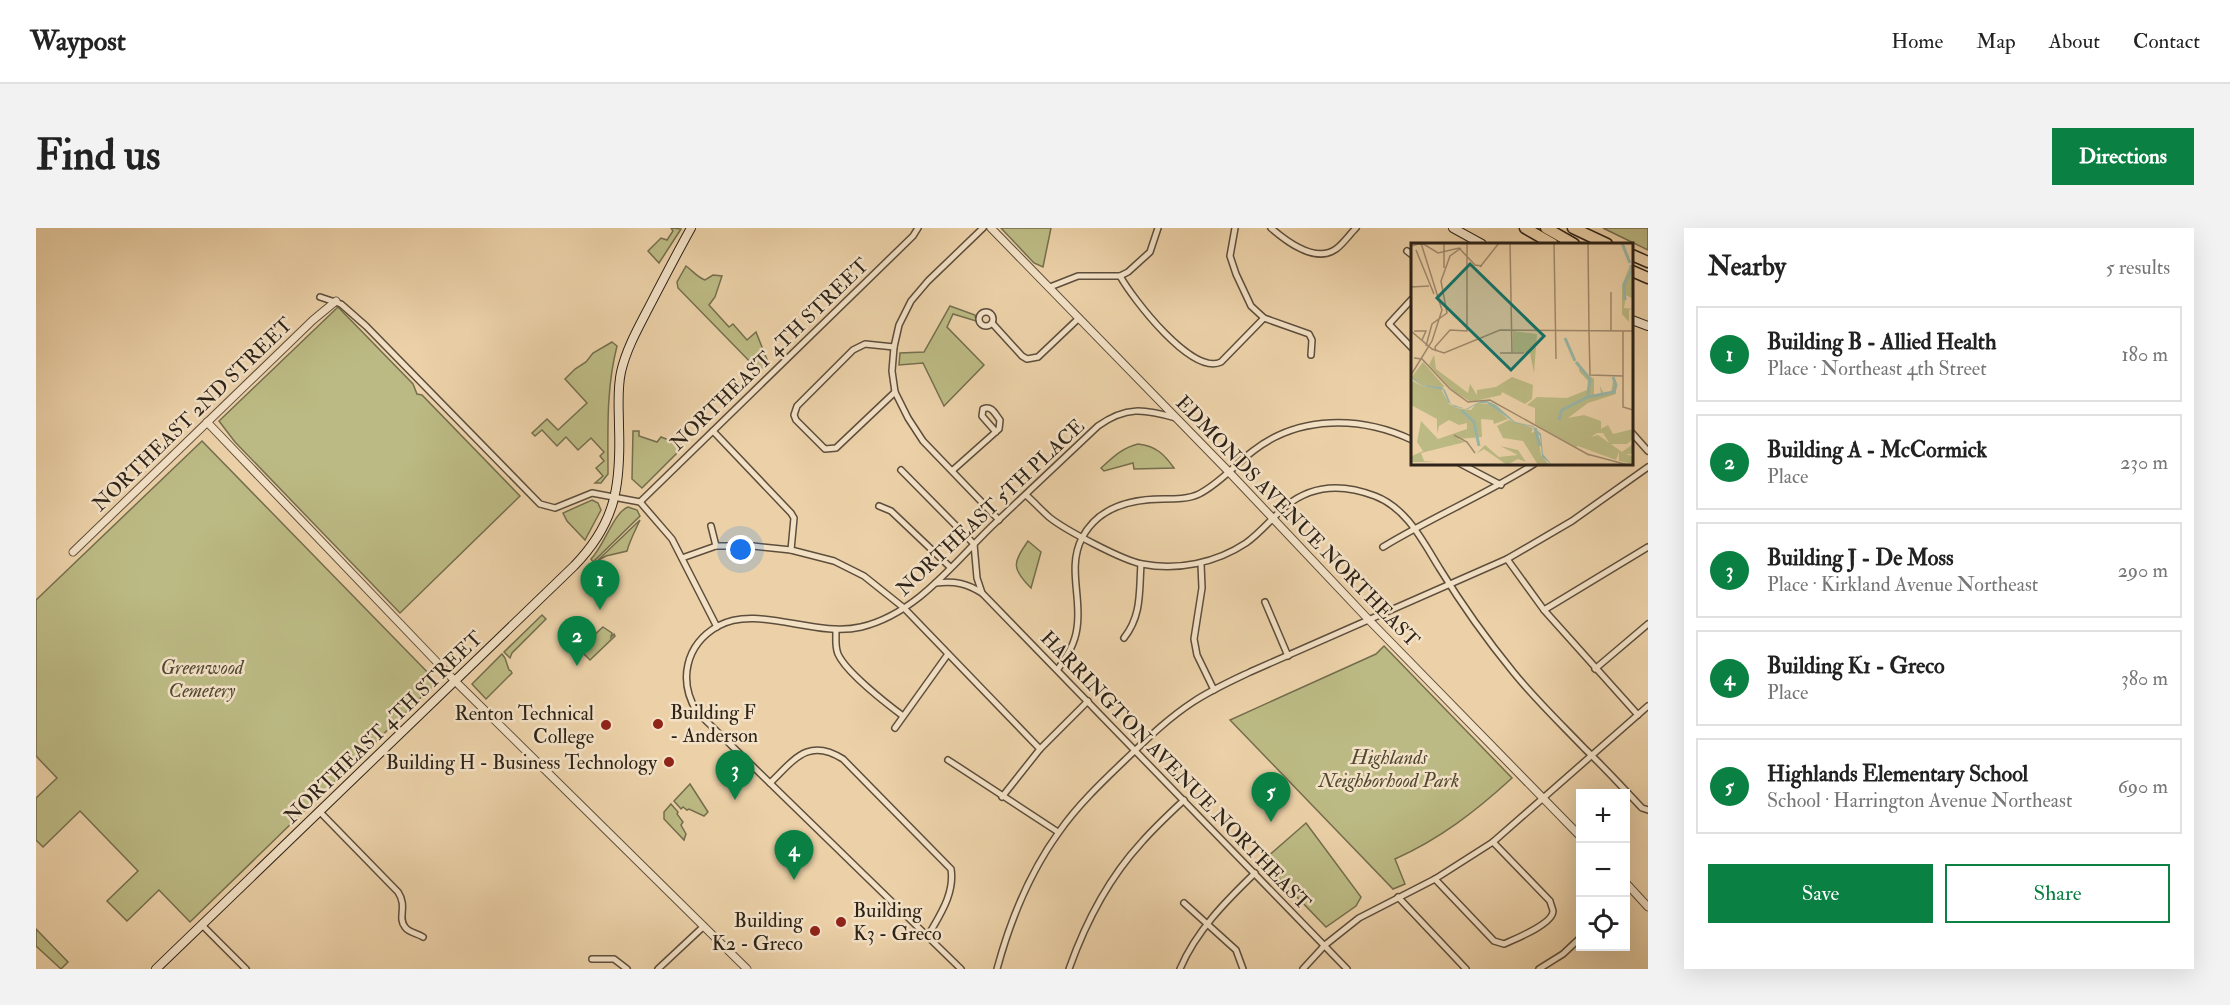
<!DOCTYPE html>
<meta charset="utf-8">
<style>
:root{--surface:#fff;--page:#f2f2f2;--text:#222;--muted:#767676;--line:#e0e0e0;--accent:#0b8043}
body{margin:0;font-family:"IM FELL Double Pica",serif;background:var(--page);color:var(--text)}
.controls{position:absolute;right:18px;bottom:18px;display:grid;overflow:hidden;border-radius:0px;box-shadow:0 6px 24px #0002}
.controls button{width:54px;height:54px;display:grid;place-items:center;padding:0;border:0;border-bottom:2px solid var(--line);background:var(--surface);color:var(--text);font:30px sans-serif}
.you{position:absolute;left:705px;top:322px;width:21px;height:21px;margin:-15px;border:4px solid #fff;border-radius:50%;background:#1a73e8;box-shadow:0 0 0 9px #1a73e833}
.badge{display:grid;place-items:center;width:39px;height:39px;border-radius:50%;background:var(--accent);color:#fff;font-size:20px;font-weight:700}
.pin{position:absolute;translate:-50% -50px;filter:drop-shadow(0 2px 3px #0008)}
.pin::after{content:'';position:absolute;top:32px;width:21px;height:18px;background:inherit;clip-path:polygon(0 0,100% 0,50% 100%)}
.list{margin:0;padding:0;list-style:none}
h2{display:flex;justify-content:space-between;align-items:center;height:78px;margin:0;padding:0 24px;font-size:26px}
h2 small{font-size:20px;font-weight:400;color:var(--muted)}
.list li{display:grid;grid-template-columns:39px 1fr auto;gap:18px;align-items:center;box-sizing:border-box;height:96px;margin:0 12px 12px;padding:0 12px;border:2px solid var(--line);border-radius:0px}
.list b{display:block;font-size:22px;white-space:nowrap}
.list p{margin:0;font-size:20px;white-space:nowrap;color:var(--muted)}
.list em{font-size:20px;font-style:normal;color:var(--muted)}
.actions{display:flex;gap:12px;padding:18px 24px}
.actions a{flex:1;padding:14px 0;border:2px solid var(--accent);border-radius:0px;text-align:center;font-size:21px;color:var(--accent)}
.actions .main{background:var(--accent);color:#fff}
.icon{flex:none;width:33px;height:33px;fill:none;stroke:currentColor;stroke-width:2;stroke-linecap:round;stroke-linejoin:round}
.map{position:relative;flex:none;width:1612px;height:741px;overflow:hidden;border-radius:0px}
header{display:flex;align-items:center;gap:36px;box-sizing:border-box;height:84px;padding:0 30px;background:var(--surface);border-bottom:2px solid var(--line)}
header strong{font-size:28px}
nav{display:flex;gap:33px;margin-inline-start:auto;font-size:21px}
.intro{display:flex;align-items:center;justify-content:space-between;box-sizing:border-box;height:144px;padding:0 36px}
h1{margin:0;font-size:42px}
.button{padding:15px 27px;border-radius:0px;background:var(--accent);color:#fff;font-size:21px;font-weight:700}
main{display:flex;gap:36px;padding:0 36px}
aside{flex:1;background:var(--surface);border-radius:0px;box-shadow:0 6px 24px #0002}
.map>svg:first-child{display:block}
.green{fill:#bcba84;stroke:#746e4e;stroke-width:1.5}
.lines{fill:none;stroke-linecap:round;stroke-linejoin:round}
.minor-casing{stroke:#5d4e3c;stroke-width:8}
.tertiary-casing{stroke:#5d4e3c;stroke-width:9}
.secondary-casing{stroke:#2d2318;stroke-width:10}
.motorway-casing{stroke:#2d2318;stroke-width:13}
.minor{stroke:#f3e1c6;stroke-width:5}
.tertiary{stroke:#f3e1c6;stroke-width:7}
.secondary{stroke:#f3e1c6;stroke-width:8}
.motorway{stroke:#ecd1a8;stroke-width:10}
.poi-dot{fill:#8f2418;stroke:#f3e1c6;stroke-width:2}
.labels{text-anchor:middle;stroke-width:5;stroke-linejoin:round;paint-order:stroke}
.street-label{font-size:20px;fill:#2d2318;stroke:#f3e1c6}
.park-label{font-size:20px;font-style:italic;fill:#514933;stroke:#f3e1c6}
.poi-label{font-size:20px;fill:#2d2318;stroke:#f3e1c6;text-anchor:end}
.inset-river{fill:none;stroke:#99b7a9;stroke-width:3}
.inset-road{fill:none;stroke:#a08b6e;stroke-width:1.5}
.view{fill:#0f766e;fill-opacity:0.15;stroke:#0f766e;stroke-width:3}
.inset-edge{fill:none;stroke:#2d2318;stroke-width:3}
</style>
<header>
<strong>Waypost</strong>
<nav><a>Home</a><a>Map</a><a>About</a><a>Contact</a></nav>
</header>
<div class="intro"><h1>Find us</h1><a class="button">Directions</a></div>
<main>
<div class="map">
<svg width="1612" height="741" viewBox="0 0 1612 741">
<rect width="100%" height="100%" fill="#ecd1a8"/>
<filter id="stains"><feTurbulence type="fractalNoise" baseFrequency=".00333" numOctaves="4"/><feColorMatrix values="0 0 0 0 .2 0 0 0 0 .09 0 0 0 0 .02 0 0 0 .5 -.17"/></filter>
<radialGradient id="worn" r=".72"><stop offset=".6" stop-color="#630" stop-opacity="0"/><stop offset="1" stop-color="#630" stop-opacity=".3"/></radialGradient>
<!-- green -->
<g class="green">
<polygon points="635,0 645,1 623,35 612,23 625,10 631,12 637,3"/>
<polygon points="965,0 1015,0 1007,39 998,35"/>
<polygon points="1567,0 1612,0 1612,22 1573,3"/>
<path d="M650 38C657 43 661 49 669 52L677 47 686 48 679 69 673 77 693 99 697 96 711 112 720 104 732 134 723 143 642 60 641 54Z"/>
<polygon points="914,78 939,87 940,93 917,86 911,99 948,137 908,178 887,135 863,137 864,125 888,124"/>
<polygon points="302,79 377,156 381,166 386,167 484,268 364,385 199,214 183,193"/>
<path d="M576 114 581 118C570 161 572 202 572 246L565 255H559L567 248 560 240 568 233 564 228 568 224 555 210 542 222 530 209 521 218 506 202 499 208 496 205 511 191 522 202 551 175 529 151 539 141 550 134 557 125Z"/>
<polygon points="597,203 603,203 603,208 621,214 625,209 648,218 606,260 596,251"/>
<polygon points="166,213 401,454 154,694 123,662 91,693 71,673 102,643 44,583 7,619 0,612 0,570 21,550 0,528 0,372"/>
<path d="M1102 216C1120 218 1128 226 1138 240L1098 241 1097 235 1068 243 1065 240C1077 229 1086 220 1102 216Z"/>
<polygon points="556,272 562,275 565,282 549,312 531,293 527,285"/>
<path d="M592 279 601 282 604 288 557 334 555 331C568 318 578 284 592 279Z"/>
<path d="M604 292C599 303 594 312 591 323L570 328 561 333Z"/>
<path d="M992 313 1005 324 995 360C975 340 977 335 992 313Z"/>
<polygon points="506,387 510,391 476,425 474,430 468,424"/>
<polygon points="567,399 576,405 575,409 578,406 579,408 554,432 537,415 539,413 543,417 550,407 555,410"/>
<path d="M1348 418 1476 550C1440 583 1404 611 1359 631L1369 656 1357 661 1194 492 1340 426Z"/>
<polygon points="466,426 469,430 473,442 475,443 476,445 450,471 436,456"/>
<polygon points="654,556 672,584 668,588 653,581 651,582 647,579 645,581 638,573"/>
<polygon points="635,576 642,584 641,586 647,594 645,597 650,606 648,612 628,591 628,584"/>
<polygon points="1270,595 1325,669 1320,678 1290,699 1232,639 1231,629"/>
<polygon points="0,701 32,734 25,741 0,718"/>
</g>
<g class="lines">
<defs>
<g id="minor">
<polyline points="947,0 892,53 875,73 863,97 858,119 856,143 859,164 872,190 887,213 963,292"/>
<polyline points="1199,0 1194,28 1200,46 1215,78 1228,90 1273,106 1276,112 1275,127"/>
<path d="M1235 0C1250 13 1279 36 1300 21 1307 16 1313 7 1320 0"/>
<polyline points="1371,23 1376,27"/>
<path d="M1084 48C1097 71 1156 148 1185 134L1228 90"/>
<polyline points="1014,59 1042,48 1084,48 1092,44 1114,24 1122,0"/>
<polyline points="284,69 305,76 330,98 504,276 519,280 556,265 604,274 636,311 681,399"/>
<polyline points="1376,71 1353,96 1376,120"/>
<circle cx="950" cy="91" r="7"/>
<polyline points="956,95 986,128 991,131 1002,129 1043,90"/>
<polyline points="858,119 829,116 817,122 761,178 758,187 760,192 789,221 800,220 859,164"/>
<polyline points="677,203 755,285 758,290 755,322"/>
<polyline points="1596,205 1612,223"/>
<polyline points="1425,236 1465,257"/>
<polyline points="865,242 938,316 941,350 946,365 1311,741"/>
<path d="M917 242 963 201 964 192C959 186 956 177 947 181L946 188 960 204"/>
<path d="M990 267C998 274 1005 282 1013 289 1029 302 1086 332 1106 336 1141 343 1180 335 1210 315 1224 305 1236 290 1250 278 1277 256 1308 256 1339 268 1371 280 1387 314 1404 341 1426 377 1451 412 1478 445 1500 472 1525 496 1549 521 1569 540 1587 560 1606 580L1612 582"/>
<polyline points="604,274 877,8 882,0"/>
<polyline points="843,278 855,283 914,339"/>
<polyline points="675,298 680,318"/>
<path d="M1347 319C1396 289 1449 267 1498 236"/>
<polyline points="646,330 680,318 717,318 755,322 798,333 828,348 868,380 1004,521"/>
<polyline points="1471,331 1508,382 1602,487"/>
<polyline points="1165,336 1166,360 1158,411 1161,427 1178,462"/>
<path d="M900 355C919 353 930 355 946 365"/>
<polyline points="1229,374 1252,428"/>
<polyline points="1508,382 1612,319"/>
<path d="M800 403C800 410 799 419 802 426 810 444 851 476 867 488"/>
<path d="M1088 410C1106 387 1103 364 1105 336"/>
<path d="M1022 441C1031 428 1039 416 1041 400 1046 370 1031 339 1046 310 1062 279 1096 271 1127 271 1139 271 1153 271 1163 266 1183 256 1199 237 1217 223 1263 187 1325 188 1376 212"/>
<polyline points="1559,441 1612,396"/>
<polyline points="859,500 912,426"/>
<polyline points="912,532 1022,604"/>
<path d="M734 555C758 532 772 509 807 531L915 641C919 666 903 688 892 708"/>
<polyline points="966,569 1004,521 1052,473"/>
<path d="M283 583 362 664C372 679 361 689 369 699 373 705 381 705 387 709"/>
<path d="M1399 651 1458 713 1468 716C1479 711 1517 696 1517 683 1517 682 1514 674 1514 673L1457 614"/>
<polyline points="1362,669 1430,741"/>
<polyline points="1148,675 1200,722 1207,741"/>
<polyline points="166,697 210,741"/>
<polyline points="556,731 578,731 591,741"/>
<polyline points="622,741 668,698"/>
<path d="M925 741 661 484C642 453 649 417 682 398 721 376 779 410 825 399 880 386 917 336 956 298 992 264 1027 231 1062 198 1090 178 1108 181 1140 190"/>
<path d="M961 741C974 693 994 644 1023 604 1041 578 1065 555 1088 533 1110 512 1131 491 1157 474 1175 462 1195 453 1214 444L1471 331 1536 293 1612 239"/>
<path d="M1033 741C1049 696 1072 651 1105 615 1118 600 1133 586 1148 572"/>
<path d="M1144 741C1160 703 1190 673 1219 645"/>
<polyline points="1267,741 1289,717 1323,690 1399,651 1457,614 1612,478"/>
<polyline points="1503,741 1527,726 1544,710"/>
</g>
<g id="tertiary">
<polyline points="955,0 1193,244 1332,391 1544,608"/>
<polyline points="171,194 419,453 711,741"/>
<polyline points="37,324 277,92 300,73"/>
<polyline points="1590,655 1612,679"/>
</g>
<g id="secondary">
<polyline points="1417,0 1446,16"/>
<polyline points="1596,92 1612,98"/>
<path d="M120 741 538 338C580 295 585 257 583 199 583 181 581 162 585 144 590 122 601 102 612 81 626 54 640 27 655 0"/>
</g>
<g id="motorway">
<polyline points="1489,0 1517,16"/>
<polyline points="1510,0 1538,16"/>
<polyline points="1537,0 1571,16"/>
<polyline points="1596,27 1612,34"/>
<polyline points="1596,43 1612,50"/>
</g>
</defs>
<!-- minor casing -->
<use href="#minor" class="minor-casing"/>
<!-- tertiary casing -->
<use href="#tertiary" class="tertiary-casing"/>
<!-- secondary casing -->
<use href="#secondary" class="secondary-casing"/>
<!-- motorway casing -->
<use href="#motorway" class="motorway-casing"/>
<!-- minor -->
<use href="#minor" class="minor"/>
<!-- tertiary -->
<use href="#tertiary" class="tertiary"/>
<!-- secondary -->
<use href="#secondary" class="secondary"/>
<!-- motorway -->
<use href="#motorway" class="motorway"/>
</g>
<!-- markers -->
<g class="poi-dot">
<circle cx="622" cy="496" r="6"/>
<circle cx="570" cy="497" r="6"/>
<circle cx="633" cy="534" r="6"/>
<circle cx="805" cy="694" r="6"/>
<circle cx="779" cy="703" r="6"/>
</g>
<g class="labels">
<!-- street labels -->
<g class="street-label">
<text transform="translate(733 126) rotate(-44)" y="7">NORTHEAST 4TH STREET</text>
<text transform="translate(156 186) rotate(-44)" y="7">NORTHEAST 2ND STREET</text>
<text transform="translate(954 279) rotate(-43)" y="7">NORTHEAST 5TH PLACE</text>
<text transform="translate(1262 293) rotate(46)" y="7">EDMONDS AVENUE NORTHEAST</text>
<text transform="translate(347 499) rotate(-44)" y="7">NORTHEAST 4TH STREET</text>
<text transform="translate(1140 542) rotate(46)" y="7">HARRINGTON AVENUE NORTHEAST</text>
</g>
<!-- park labels -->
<g class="park-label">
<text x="166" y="446">Greenwood<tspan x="166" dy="23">Cemetery</tspan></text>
<text x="1353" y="536">Highlands<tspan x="1353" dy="23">Neighborhood Park</tspan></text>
</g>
<!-- poi labels -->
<g class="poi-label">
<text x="634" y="491" text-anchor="start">Building F<tspan x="634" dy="23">- Anderson</tspan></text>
<text x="558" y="492">Renton Technical<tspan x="558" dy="23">College</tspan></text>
<text x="621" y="541">Building H - Business Technology</text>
<text x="817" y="689" text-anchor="start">Building<tspan x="817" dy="23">K3 - Greco</tspan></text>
<text x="767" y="699">Building<tspan x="767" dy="23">K2 - Greco</tspan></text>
</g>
</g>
<!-- overview -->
<g transform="translate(1375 15)">
<rect width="222" height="222" fill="#ecd1a8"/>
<path d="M219 22H222V56L215 52 213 65 222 66 218 67V79L211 71V43ZM102 88 126 91 123 130 119 110 102 109ZM23 112 25 126 57 150 59 141 66 152V147L85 144 101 134 122 142 121 156 114 161 91 149 90 152 60 159 42 148 18 122ZM12 119 33 143 32 145 10 142 0 135ZM168 120 170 127 183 136V153L190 152 189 143 193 151 200 149 203 133 205 151 177 160 157 175 173 172 190 178V186L197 182 202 191 222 186V196L216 201H199L192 190H186L165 204 124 181V165L116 162 126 154 156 155 176 147 177 138 168 128ZM0 137 11 143 30 146 38 161 46 165 60 167 66 160 79 161 97 176 83 181 82 177 70 176 71 194 47 196 54 199 10 210 13 218 25 219H1V213L12 208 6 199 10 178 27 196 56 186V180L48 182 38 177 28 183 26 191V176L0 162ZM98 177 122 185 120 190 126 188 130 212 138 222H127L112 198 92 195 86 183ZM187 192 211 209 222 201V211H214L222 213V221L208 218V209L205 217 167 203 174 196ZM74 202 88 214 107 212 89 203 107 207 115 219 107 216 96 222 73 206 65 211Z" fill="#bcba84"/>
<path d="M4 136 11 142 30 144 34 147 40 161 55 166 70 158H76L85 162 104 179 122 183 130 191 132 211 141 222 131 214 129 193 122 184 104 180 76 160H68L57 166 44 164 37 159 32 147 12 143 0 135Z" fill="#99b7a9"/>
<path class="inset-river" d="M211 0 219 20M214 57 213 41 221 27 220 22M154 95 164 118M165 119 179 136 177 153M50 167 63 179 68 203M148 177 151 167 177 154 203 149 205 142 202 134M124 185 129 203"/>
<path class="inset-road" d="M99 0 101 110M143 0 145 116M177 0 178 88M0 3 11 0 27 10 48 5 64 22 71 23M5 7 23 51M69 24 88 0M33 25V0M0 44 18 43M200 49V88M0 88 21 106 33 110 89 87 222 88M3 88H15L11 97M178 88 179 132 212 133M212 88V164L222 167M15 103 21 81 36 70 30 38 39 13 50 5M25 108 24 104 39 87 56 88V0M89 110H113M3 115 11 116 39 146 57 159 79 157 178 212M0 132 21 98 31 67 10 0M43 192 56 199 64 210M176 211 217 222"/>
<path class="view" d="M59 21 133 93 100 127 26 55Z"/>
<rect width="222" height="222" class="inset-edge"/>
</g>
<rect width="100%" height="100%" filter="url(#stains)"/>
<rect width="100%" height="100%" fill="url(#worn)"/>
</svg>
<div class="controls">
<button>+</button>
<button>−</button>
<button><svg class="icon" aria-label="locate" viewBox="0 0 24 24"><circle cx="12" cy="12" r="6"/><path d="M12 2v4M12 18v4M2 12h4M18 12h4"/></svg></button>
</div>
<div class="you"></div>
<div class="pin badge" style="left:564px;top:382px">1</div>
<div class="pin badge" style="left:541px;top:438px">2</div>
<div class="pin badge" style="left:699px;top:572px">3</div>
<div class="pin badge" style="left:758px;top:652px">4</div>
<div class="pin badge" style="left:1235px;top:594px">5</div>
</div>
<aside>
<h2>Nearby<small>5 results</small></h2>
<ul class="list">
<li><span class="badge">1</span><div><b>Building B - Allied Health</b><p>Place · Northeast 4th Street</p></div><em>180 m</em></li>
<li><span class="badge">2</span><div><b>Building A - McCormick</b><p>Place</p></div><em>230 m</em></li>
<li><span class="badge">3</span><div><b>Building J - De Moss</b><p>Place · Kirkland Avenue Northeast</p></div><em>290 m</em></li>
<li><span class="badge">4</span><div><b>Building K1 - Greco</b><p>Place</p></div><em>380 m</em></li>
<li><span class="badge">5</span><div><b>Highlands Elementary School</b><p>School · Harrington Avenue Northeast</p></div><em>690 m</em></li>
</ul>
<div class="actions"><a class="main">Save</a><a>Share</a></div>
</aside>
</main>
